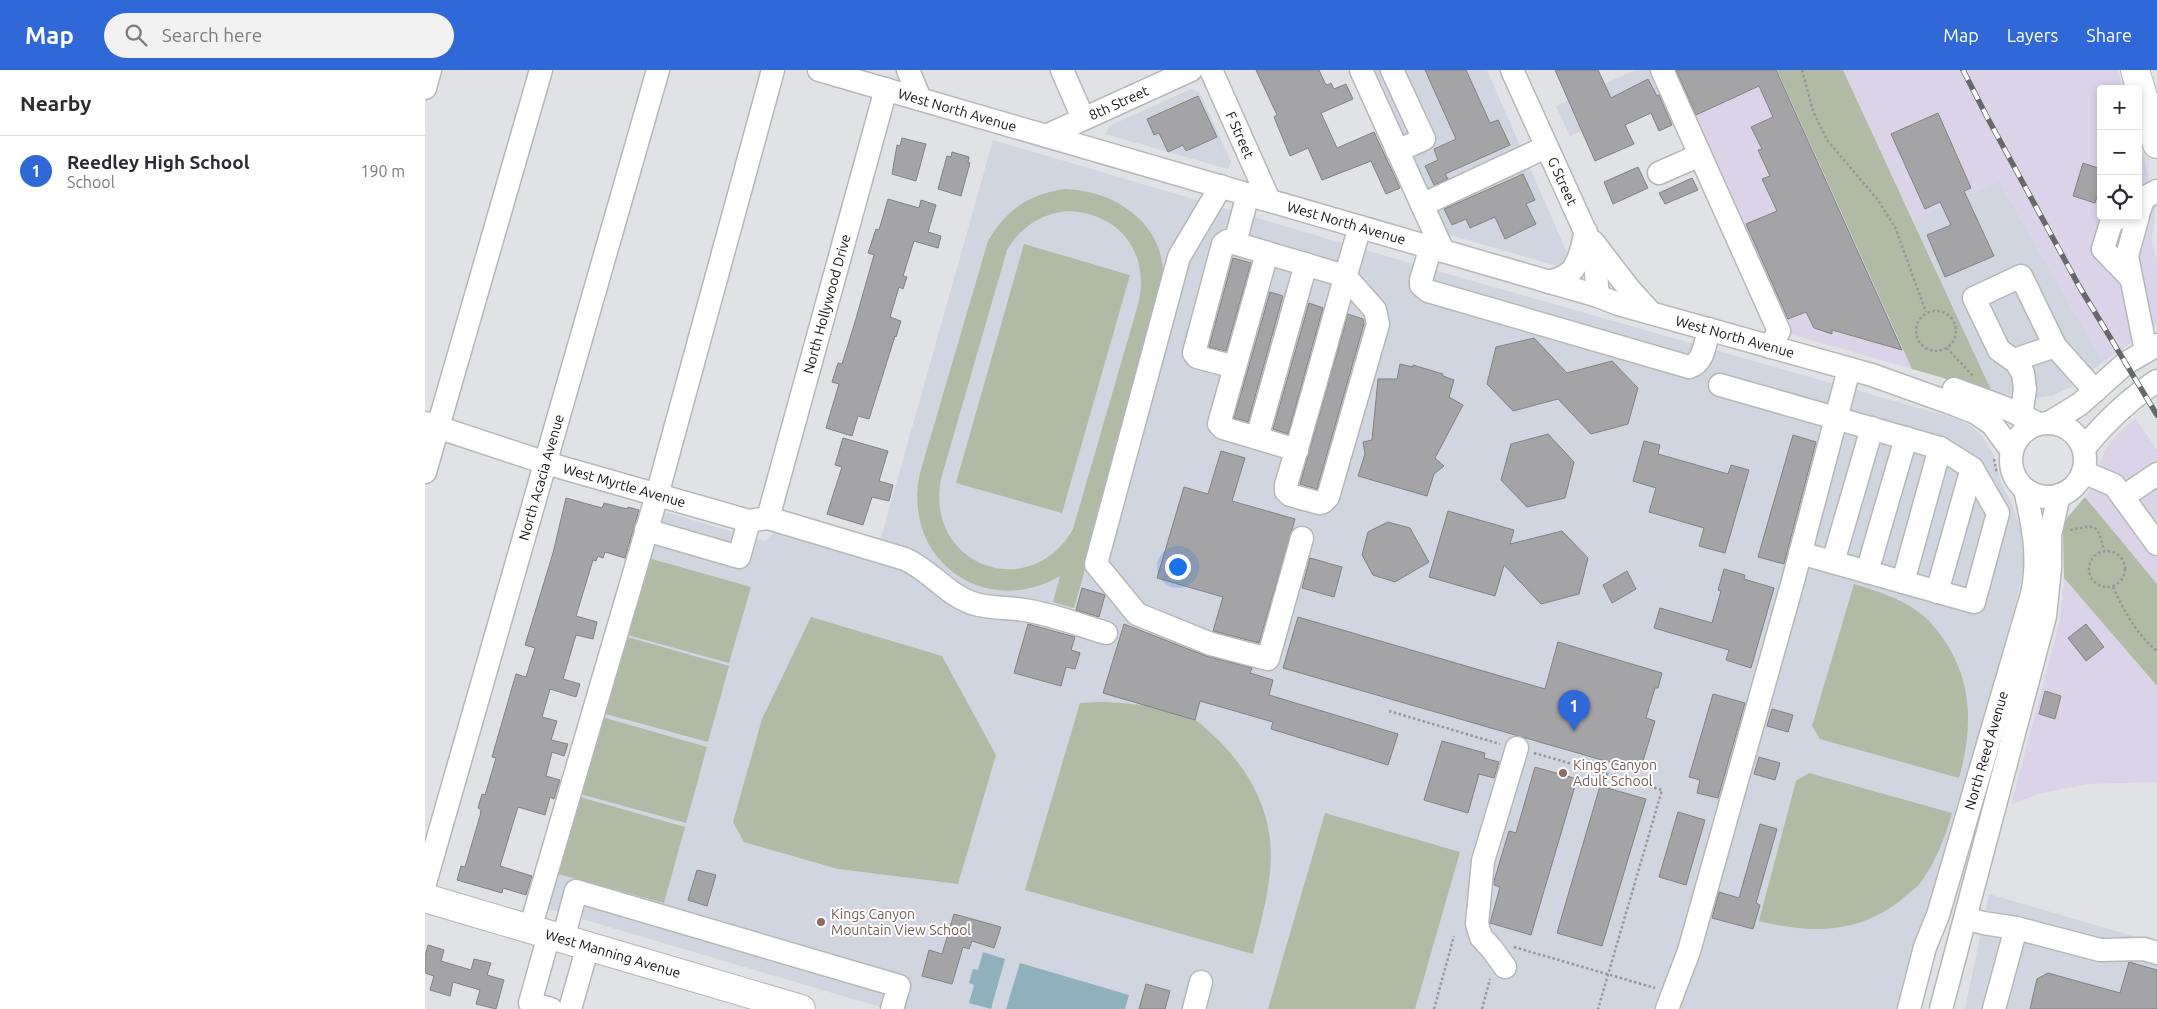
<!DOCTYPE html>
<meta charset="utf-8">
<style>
:root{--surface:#fff;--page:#f2f2f3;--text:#2b2b33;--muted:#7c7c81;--line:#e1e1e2;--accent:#3069d7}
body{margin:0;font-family:Ubuntu,sans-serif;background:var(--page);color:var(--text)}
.controls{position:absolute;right:15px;top:15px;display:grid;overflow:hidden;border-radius:5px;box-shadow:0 2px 8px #0003}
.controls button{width:45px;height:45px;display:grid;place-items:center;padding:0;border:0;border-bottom:1px solid var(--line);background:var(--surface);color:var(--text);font:25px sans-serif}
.you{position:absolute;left:752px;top:496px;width:18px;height:18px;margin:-12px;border:4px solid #fff;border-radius:50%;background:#1a73e8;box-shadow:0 0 0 8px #1a73e833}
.badge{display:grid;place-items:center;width:32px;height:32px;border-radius:50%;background:var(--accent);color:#fff;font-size:16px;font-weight:700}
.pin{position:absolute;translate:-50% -41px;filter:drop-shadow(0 1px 2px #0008)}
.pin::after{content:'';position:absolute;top:26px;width:18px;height:15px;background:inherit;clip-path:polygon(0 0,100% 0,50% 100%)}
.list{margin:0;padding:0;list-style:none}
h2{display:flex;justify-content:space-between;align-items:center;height:65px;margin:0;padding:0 20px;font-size:21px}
h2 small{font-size:16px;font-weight:400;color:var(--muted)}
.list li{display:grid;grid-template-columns:32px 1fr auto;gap:15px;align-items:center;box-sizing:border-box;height:70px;padding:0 20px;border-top:1px solid var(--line)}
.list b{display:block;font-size:19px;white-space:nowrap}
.list p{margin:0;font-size:16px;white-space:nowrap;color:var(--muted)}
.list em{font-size:16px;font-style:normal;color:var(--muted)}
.icon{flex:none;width:28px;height:28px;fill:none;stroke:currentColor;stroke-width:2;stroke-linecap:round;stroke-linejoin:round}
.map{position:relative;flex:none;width:1732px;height:939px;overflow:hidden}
header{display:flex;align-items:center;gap:30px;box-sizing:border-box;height:70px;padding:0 25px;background:var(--accent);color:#fff}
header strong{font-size:24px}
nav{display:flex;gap:28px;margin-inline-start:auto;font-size:18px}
.search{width:350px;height:45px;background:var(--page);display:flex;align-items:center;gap:12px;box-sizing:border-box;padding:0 18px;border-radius:28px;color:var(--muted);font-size:19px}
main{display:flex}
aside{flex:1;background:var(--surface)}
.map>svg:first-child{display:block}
.built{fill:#d1d5df}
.industrial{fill:#dbd4e9}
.green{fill:#b0baa5;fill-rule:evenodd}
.water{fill:#8fb1bb}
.building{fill:#a4a3a6;stroke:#828184}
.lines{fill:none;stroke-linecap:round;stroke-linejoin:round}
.minor-casing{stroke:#b6b7b9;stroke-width:25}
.major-casing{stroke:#b6b7b9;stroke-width:30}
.path{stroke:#969698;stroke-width:2.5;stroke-dasharray:2.5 2.5;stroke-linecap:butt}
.minor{stroke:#fff;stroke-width:22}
.major{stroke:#fff;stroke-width:28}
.rail-casing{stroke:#67686a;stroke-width:5.5}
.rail{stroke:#fff;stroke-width:4;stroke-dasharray:11;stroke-linecap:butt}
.education-dot{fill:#8d6e63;stroke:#fff;stroke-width:2}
.labels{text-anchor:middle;stroke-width:4;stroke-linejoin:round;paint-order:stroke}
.street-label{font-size:14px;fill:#121213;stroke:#fff}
.education-label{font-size:14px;fill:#785e54;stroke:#fff;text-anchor:start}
</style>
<header>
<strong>Map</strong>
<div class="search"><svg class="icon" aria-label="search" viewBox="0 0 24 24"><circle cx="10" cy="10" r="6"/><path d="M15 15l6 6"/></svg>Search here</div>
<nav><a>Map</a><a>Layers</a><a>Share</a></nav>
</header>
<main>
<aside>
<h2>Nearby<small></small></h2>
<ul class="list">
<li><span class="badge">1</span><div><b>Reedley High School</b><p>School</p></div><em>190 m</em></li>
</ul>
</aside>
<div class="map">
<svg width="1732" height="939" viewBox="0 0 1732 939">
<rect width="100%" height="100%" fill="#e1e2e5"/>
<!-- built -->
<g class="built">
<polygon points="936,0 1062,0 1144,187 1139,196 1132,196 1008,160"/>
<polygon points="1210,0 1237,0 1238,24 1145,66 1131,36"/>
<polygon points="766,19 775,23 806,92 803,99 680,64 684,56"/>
<polygon points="568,70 988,194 1529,348 1546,356 1556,365 1568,384 1576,413 1587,434 1596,459 1599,485 1598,502 1586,552 1514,804 1473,939 462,939 123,839 233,440 340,471 353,459 454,475"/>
<polygon points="1574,111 1678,292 1646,317 1627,326 1610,328 1567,322 1488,150"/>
<polygon points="1564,824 1732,873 1732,939 1540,939"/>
</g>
<!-- industrial -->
<g class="industrial">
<polygon points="1237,0 1352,0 1487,299 1354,261"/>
<polygon points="1418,0 1693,0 1699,19 1676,19 1676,146 1713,146 1713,64 1731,137 1727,169 1732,193 1732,255 1678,292 1574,111 1488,150"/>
<polygon points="1711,349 1732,380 1732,514 1660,427 1668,416 1678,384 1684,374 1700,357"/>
<polygon points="1639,508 1732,617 1732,712 1663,714 1613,724 1586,735 1634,554"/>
</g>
<!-- green -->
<g class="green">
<polygon points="1352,0 1418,0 1567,322 1487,299"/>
<path d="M640 119C688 120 739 152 738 206 738 216 736 227 735 237L649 538 628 532 635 506C559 550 476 489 495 403L563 171C581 140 604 124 640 119ZM641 141C693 142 724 180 714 231L648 459C605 535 499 495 516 409L582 180C596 157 614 145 641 141Z"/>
<polygon points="599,174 705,205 637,443 531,413"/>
<polygon points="1660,427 1732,514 1732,616 1639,508 1638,460 1642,448"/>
<polygon points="220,487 326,517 304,593 199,564"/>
<path d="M1429 514C1452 521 1483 531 1501 548 1546 594 1551 648 1534 708L1395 669 1387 656Z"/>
<polygon points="386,547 517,586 571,685 533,814 413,799 319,772 308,752 337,649"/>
<polygon points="199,566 304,596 283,672 177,643"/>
<path d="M676 632C707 633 740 636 769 649 776 653 783 661 789 666 822 697 845 737 846 783 846 817 836 851 828 884L600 820 655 633Z"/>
<polygon points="177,647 282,677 261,753 155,724"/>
<path d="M1384 703 1527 743C1520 768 1511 791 1496 812 1491 819 1482 824 1476 830 1433 864 1385 864 1334 851L1371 711Z"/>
<polygon points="155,727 260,757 239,833 133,804"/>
<polygon points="900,743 1035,782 990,939 843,939"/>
</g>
<!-- water -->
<g class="water">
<polygon points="558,882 580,889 566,939 544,933 549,915 544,913 548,899 553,900"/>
<polygon points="595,893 704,925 700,939 581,939"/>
</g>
<!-- building -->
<g class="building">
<polygon points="831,0 894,0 900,13 902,15 906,13 909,19 921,14 928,29 896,43 912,78 949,62 975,118 961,124 946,91 897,110 883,78 865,86 849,47 852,45"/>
<polygon points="1000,0 1041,0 1065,53 1073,50 1085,75 1020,104 1023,109 1009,115 1000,96 1013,90 1009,79 1031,69"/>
<polygon points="1130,0 1173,0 1186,28 1223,9 1232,26 1234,25 1247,55 1234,61 1226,43 1200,55 1209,74 1170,91"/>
<polygon points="1251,0 1351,0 1477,280 1407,260 1407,264 1389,258 1381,242 1363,249 1321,154 1352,141 1337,109 1345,106 1333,80 1337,79 1326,57 1348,47 1334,16 1271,45"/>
<polygon points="773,26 792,67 761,81 758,75 743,82 734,63 729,65 722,49"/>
<polygon points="1513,43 1546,118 1539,121 1569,186 1520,207 1502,165 1526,155 1515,132 1500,139 1466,64"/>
<polygon points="477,68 501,74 491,111 467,104 472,75 475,76"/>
<polygon points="527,82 544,87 543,92 545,93 536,126 513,119 522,86 526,87"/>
<polygon points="1658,93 1676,99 1676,114 1670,133 1648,126"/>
<polygon points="1213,97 1223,118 1188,134 1179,112"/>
<polygon points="1098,104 1110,130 1101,134 1111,154 1080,169 1070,147 1045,158 1041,149 1027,155 1019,139"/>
<polygon points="1267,108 1273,120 1240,134 1234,123"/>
<polygon points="463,129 494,138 496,130 511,135 503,162 516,166 513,178 489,171 478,206 482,207 478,219 474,217 465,247 476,251 471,267 470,266 444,349 433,346 427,366 401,358 414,314 407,312 413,293 417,294 430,252 449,185 443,183 451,159 454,160"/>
<polygon points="808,188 826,193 801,281 784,277"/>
<polygon points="845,222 858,226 823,352 809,348"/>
<polygon points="884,233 898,238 863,364 848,359"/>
<polygon points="923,244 938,249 939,254 892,419 875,414"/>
<polygon points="1109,268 1142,303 1187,291 1213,318 1203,354 1166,364 1133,329 1088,341 1062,314 1071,277"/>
<polygon points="975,294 988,297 988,295 1018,304 1018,306 1029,310 1024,327 1038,335 1010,388 1019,396 1009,404 1002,426 933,406 940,384 938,372 947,370 953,309 972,309"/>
<polygon points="1123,364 1149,392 1140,428 1102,437 1076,410 1086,374"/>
<polygon points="1368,365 1391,372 1359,494 1333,487"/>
<polygon points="418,368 463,381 454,411 468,415 464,431 447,427 438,455 402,444 417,397 410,395"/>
<polygon points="1219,371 1235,375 1233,384 1303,404 1306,395 1324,400 1300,483 1274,476 1279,458 1224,442 1231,418 1208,411"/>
<polygon points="796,381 820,388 807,431 870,449 834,573 788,561 798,527 732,508 759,417 783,424"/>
<polygon points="141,428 177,438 179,433 202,439 203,437 214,440 200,488 180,482 178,488 173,486 171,491 168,490 151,546 172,552 168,569 151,565 138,609 155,614 151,627 125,619 117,647 132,651 126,670 143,674 139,686 127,682 121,706 135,710 129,729 125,727 120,745 93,737 75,796 107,806 101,825 78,818 77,823 32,810 36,796 40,797 55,746 56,740 53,738 57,724 60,725 71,688 67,687 91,604 101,607 110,578 100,575 128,483"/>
<polygon points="1023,441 1089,460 1085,474 1137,461 1163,488 1154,524 1116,534 1079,495 1070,526 1004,507"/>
<polygon points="963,452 985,458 1004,492 970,512 948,505 937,485 943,462"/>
<polygon points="885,488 917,497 909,527 877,518"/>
<polygon points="1299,499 1320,505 1319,509 1349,518 1326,598 1301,590 1304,580 1229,558 1235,538 1287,553 1296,521 1293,520"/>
<polygon points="1202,501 1211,519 1187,533 1178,515"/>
<polygon points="657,518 680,525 674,547 651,540"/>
<polygon points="873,547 1120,619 1133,572 1237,603 1233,618 1230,618 1221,648 1230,651 1215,701 858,598"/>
<polygon points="603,554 650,567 646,580 655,583 650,599 641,597 636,616 589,603"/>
<polygon points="699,554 781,586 827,598 825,603 848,610 844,625 973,664 963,695 846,659 848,652 775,631 770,650 678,623"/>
<polygon points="1661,554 1679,577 1661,591 1643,568"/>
<polygon points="1620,621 1636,626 1630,649 1614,644"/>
<polygon points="1288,624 1320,633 1293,728 1272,723 1275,710 1264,707"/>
<polygon points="1347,639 1368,645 1363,662 1342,656"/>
<polygon points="1017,671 1060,683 1059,688 1074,692 1069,708 1054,704 1043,743 999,730"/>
<polygon points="1334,687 1355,693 1350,710 1329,704"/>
<polygon points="1110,697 1152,709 1106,865 1065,853 1075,817 1069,815 1069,811 1084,761 1091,763"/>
<polygon points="1175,716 1221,729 1177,876 1132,863"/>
<polygon points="1253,742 1280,750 1261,815 1234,807"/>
<polygon points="1335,754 1352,759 1331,833 1335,835 1328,859 1287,848 1294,822 1314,828"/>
<polygon points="272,800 291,805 282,836 263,830"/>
<polygon points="529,844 576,857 569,878 547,871 544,879 538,877 527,914 497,906 504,880 517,884"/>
<polygon points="3,875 19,880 16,891 46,900 49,889 66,893 62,905 79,910 71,939 51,934 55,920 28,912 25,926 5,920 9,906 0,903 0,886"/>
<polygon points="1704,892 1732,900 1732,939 1605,939 1612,909 1623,903 1695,923"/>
<polygon points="721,914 745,921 740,939 714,939"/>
</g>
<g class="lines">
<defs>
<g id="minor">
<path id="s1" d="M394 0 1173 226 1193 234 1447 305 1531 335 1551 343 1567 354 1587 381"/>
<polyline points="483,0 495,29"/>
<polyline points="637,0 658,48"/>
<path id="s2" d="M786 0 844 130"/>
<polyline points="936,0 1018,181"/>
<polyline points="967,0 999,69 972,81"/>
<path id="s3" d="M1087 0 1169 181 1173 226"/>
<polyline points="1237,0 1354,261 1345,277"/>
<polyline points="0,18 5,0"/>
<path id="s4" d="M621 66 766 0"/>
<polyline points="1234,103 1275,85"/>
<polyline points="796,116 754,187 671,494 712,544 786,574 843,589 877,468"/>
<polyline points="997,135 1121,77"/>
<polyline points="1713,144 1719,128 1732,121"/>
<polyline points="1696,146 1686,153 1678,179 1706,208"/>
<polyline points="1713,146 1702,186 1721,281"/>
<polyline points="1168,172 1205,220 1225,242"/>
<polyline points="810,173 823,124"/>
<path d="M1006 177 996 210V215L1003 221 1264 297C1279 293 1280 273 1284 259"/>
<polyline points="842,183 794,354 798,358 872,380"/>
<path d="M1124 212C1130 210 1138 208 1143 204 1155 196 1157 175 1161 162"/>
<polyline points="1589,290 1630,276"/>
<path d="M810 297 772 287 769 283 798 174 802 171 920 206 950 240 953 254 903 427 898 432 894 433 865 425 861 421V415C887 330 909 243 935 157"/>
<polyline points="1295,315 1515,378 1547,398 1573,443 1549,532 1375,483"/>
<polyline points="1529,319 1578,337 1608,351"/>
<polyline points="1596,346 1600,319 1598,303 1591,292 1574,280 1549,228 1596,206 1630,276 1670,321"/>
<path id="s5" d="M0 353 121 393 324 451 343 448 480 489C505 500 521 524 547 533 564 539 582 537 599 540 627 544 654 555 681 563"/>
<polyline points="1624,353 1655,334 1701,293 1732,275"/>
<circle cx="1623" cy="390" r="37"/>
<polyline points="832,368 881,194"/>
<path d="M1659 378C1681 351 1703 330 1732 311"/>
<polyline points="0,402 116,0"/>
<polyline points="1658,402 1689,415 1732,474"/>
<polyline points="1698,427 1732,404"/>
<path id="s6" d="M343 448 461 19"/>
<polyline points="221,460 314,487 324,451"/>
<polyline points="1408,492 1447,358"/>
<polyline points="1442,502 1481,368"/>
<polyline points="1478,512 1515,378"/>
<polyline points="1512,522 1547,398"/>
<path id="s7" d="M0 813 233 0"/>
<polyline points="1541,848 1558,853 1591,858 1675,880 1719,879 1732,883"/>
<polyline points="105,859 232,425 348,0"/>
<polyline points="124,865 105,933 126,939"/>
<polyline points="138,869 151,821 474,916 467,939"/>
<polyline points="1080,897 1067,879 1056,867 1052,854 1058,791 1092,678"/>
<polyline points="145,939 163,876"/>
<polyline points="769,939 776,912"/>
<polyline points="1242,939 1264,881 1368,511 1424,299"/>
<path id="s8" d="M1484 939 1500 877 1513 845 1607 524C1615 487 1608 455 1600 419"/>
<polyline points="1516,939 1620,546 1625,498 1625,465 1634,425"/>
<polyline points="1569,939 1591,858"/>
</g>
<g id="major">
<polyline points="1710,0 1732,74"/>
<path id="s9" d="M0 828 376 939"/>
</g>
</defs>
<!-- minor casing -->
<use href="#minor" class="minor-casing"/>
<!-- major casing -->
<use href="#major" class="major-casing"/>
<!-- path -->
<g class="path">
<polyline points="1377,0 1388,41 1402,70 1452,129 1470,157 1501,242"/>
<circle cx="1511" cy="261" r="20"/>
<polyline points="1522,278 1548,306"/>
<polyline points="1569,389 1572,404"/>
<path d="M1645 460C1672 455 1672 452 1679 481"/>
<circle cx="1682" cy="499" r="18"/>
<path d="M1688 517C1699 541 1711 564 1732 581"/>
<polyline points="964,641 1075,674"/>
<polyline points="1109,683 1237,720 1173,939"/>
<polyline points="1089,877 1230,918"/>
<polyline points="1009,939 1029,866"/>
<polyline points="1057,939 1065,909"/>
</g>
<!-- minor -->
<use href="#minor" class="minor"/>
<!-- major -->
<use href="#major" class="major"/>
<defs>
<polyline id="rail" points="1538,0 1561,45 1654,216 1732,345"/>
</defs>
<!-- rail casing -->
<use href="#rail" class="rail-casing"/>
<!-- rail -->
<use href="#rail" class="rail"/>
</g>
<!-- markers -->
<g class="education-dot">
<circle cx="1138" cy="703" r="5"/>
<circle cx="396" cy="852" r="5"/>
</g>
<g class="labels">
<!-- street labels -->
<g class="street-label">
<text dy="5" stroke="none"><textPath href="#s4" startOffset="80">8th Street</textPath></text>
<text dy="5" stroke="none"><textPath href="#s1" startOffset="144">West North Avenue</textPath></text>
<text dy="5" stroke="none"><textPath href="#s2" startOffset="71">F Street</textPath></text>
<text dy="5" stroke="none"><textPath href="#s3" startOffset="122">G Street</textPath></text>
<text dy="5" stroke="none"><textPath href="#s1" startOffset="549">West North Avenue</textPath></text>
<text dy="5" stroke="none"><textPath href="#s6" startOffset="222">North Hollywood Drive</textPath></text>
<text dy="5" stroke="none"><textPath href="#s1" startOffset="954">West North Avenue</textPath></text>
<text dy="5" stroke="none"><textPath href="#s7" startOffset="422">North Acacia Avenue</textPath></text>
<text dy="5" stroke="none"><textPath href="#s5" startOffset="209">West Myrtle Avenue</textPath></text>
<text dy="5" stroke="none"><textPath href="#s8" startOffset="270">North Reed Avenue</textPath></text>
<text dy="5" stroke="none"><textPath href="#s9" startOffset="196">West Manning Avenue</textPath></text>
</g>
<!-- education labels -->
<g class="education-label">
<text x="1148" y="700">Kings Canyon<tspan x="1148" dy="16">Adult School</tspan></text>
<text x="406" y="849">Kings Canyon<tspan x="406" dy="16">Mountain View School</tspan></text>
</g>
</g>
</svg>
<div class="controls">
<button>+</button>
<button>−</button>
<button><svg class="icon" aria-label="locate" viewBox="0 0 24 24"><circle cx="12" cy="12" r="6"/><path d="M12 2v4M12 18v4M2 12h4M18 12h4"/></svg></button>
</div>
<div class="you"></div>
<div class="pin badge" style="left:1149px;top:661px">1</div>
</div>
</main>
